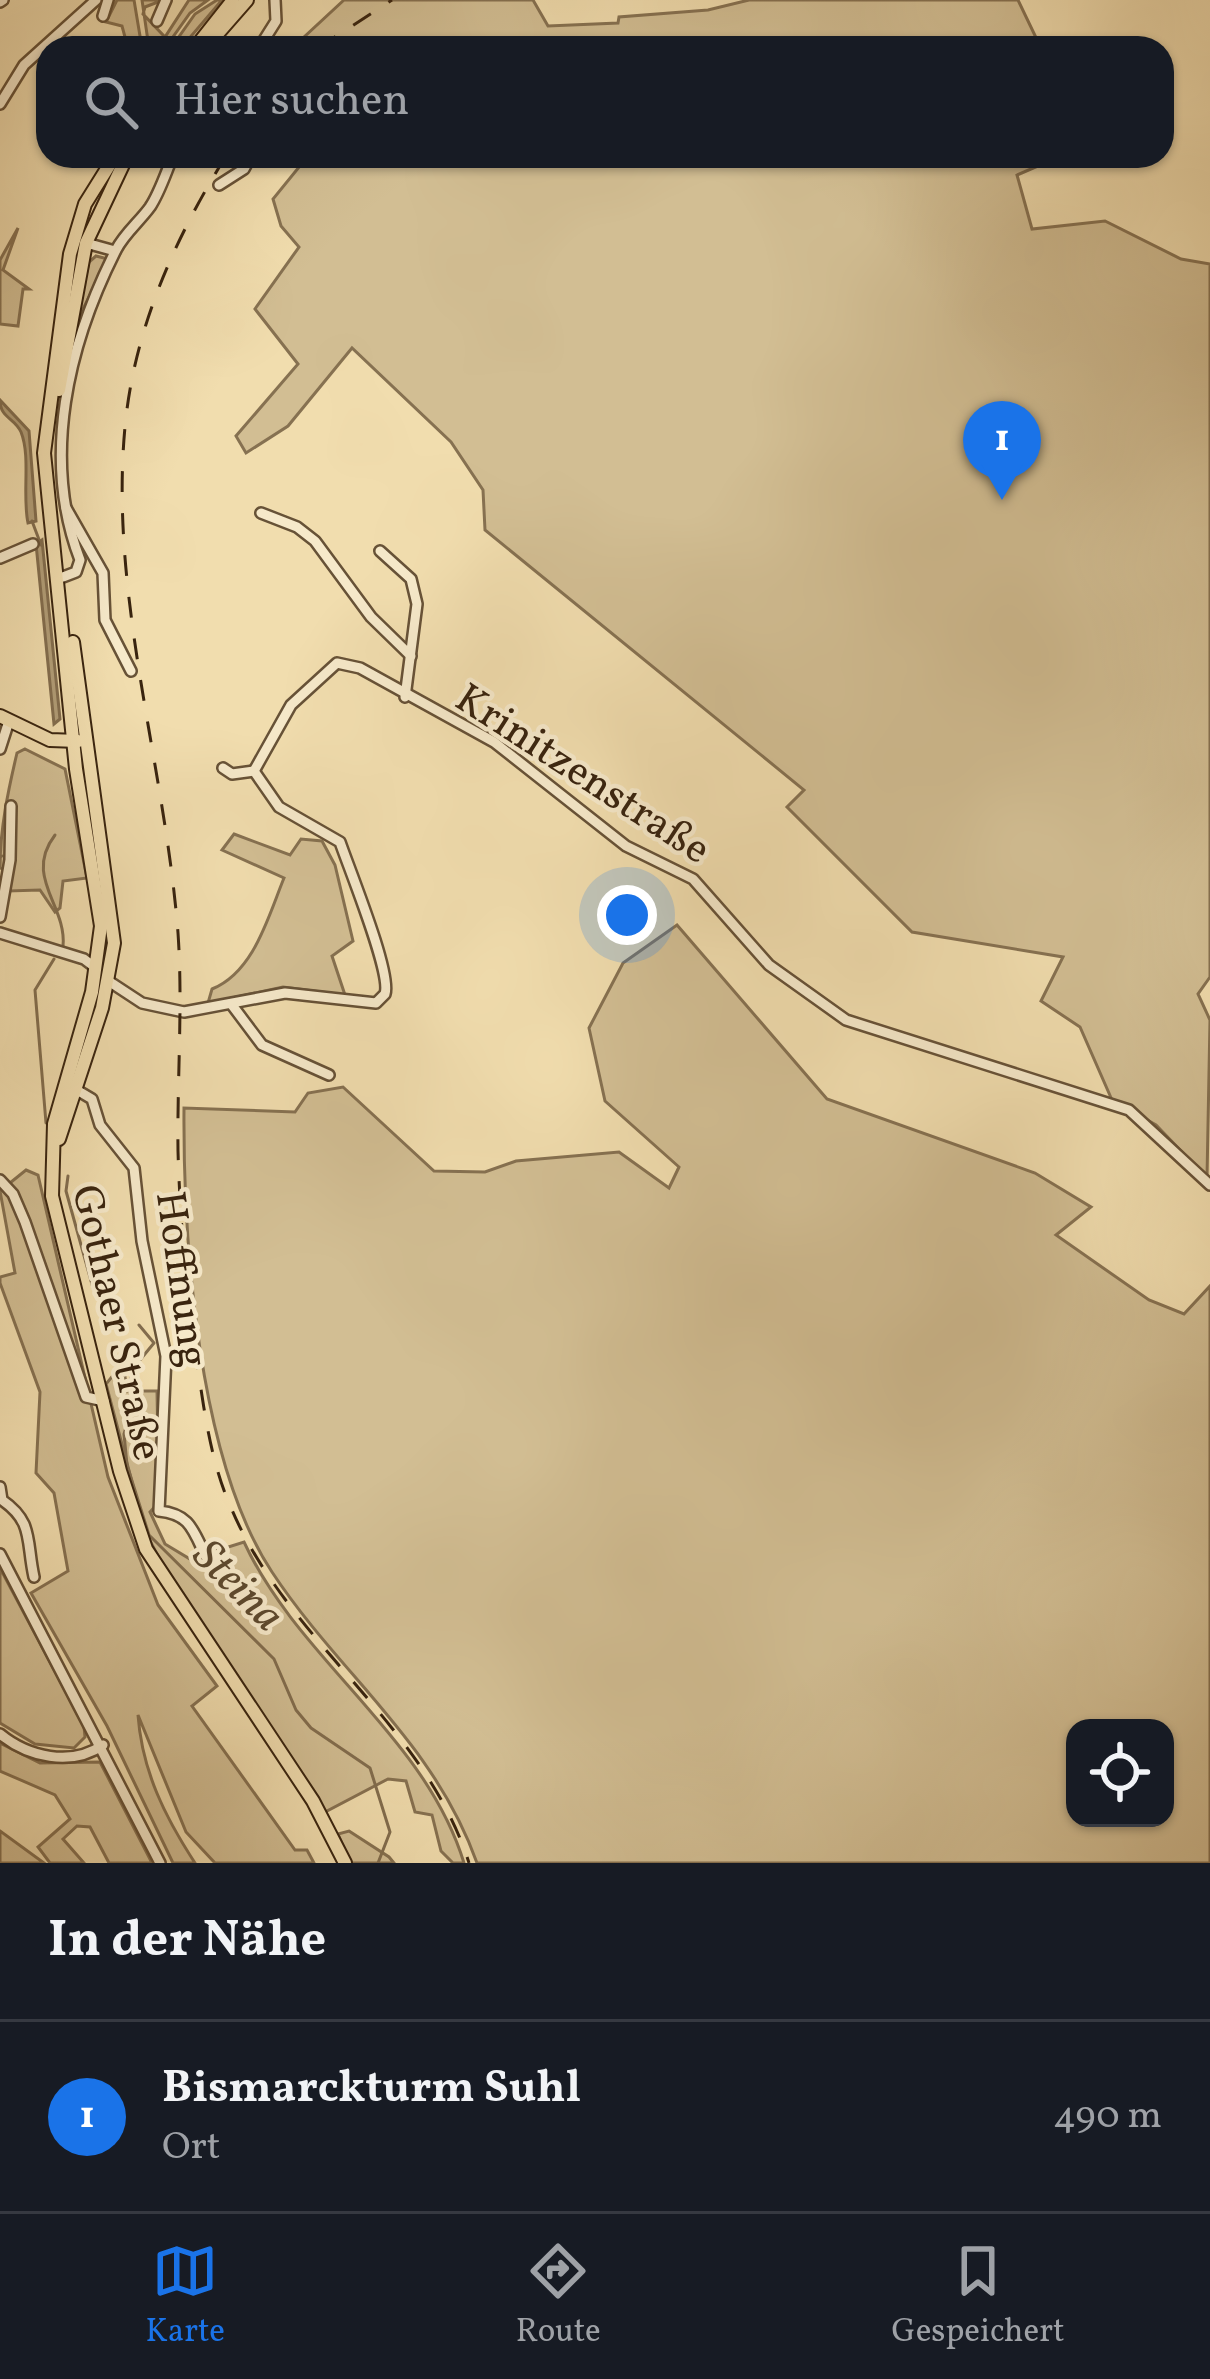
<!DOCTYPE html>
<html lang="de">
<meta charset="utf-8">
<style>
:root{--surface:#171b24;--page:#242831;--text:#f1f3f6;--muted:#9ea1a6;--line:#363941;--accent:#1a73e8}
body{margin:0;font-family:Vollkorn,serif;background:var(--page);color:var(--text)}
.controls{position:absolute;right:36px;bottom:36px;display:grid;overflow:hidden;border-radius:24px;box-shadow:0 3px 9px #0004}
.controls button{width:108px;height:108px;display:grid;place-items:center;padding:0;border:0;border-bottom:3px solid var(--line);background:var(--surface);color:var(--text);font:60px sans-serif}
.you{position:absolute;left:627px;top:915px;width:42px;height:42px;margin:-30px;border:9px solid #fff;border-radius:50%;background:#1a73e8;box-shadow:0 0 0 18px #1a73e833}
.badge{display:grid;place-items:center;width:78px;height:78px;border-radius:50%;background:var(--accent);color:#fff;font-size:39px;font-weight:700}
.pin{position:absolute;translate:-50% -99px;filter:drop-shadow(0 3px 6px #0008)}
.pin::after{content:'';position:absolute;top:63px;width:42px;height:36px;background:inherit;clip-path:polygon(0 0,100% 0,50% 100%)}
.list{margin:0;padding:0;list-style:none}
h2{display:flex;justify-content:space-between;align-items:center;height:156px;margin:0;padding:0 48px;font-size:51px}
h2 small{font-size:39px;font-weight:400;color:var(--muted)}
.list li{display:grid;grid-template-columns:78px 1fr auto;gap:36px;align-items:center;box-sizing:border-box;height:192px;padding:0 48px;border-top:3px solid var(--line)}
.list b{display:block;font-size:45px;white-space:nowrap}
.list p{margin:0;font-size:39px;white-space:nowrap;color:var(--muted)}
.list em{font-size:39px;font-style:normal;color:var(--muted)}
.icon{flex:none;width:66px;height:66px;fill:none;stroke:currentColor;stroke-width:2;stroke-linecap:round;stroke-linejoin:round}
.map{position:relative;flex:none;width:1210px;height:1863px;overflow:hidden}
.search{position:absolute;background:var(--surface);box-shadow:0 3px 9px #0004;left:36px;right:36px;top:36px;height:132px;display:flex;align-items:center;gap:30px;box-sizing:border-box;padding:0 42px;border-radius:36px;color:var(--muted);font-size:45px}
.sheet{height:348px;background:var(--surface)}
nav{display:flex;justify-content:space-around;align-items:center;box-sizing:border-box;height:168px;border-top:3px solid var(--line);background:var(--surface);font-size:33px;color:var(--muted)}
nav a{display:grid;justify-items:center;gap:6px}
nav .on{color:var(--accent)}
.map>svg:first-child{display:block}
.green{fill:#d2be93;stroke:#867151;stroke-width:3;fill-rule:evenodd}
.water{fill:#b29e78;stroke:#826d4e;stroke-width:3}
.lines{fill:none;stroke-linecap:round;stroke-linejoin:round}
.stream{stroke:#826d4e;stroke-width:3}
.minor-casing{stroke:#675237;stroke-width:14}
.major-casing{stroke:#39240f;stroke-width:16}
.minor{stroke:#f6e9ca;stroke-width:9}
.major{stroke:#f1ddae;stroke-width:12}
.rail{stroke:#39240f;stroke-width:3;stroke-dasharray:21 21;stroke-linecap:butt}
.labels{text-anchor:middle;stroke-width:9;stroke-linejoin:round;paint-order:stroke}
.street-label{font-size:42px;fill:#39240f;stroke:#f6e9ca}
.water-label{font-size:45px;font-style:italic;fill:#5d492e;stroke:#f6e9ca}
</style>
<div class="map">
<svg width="1210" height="1863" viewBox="0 0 1210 1863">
<rect width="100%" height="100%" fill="#f1ddae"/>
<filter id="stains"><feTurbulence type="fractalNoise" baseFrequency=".00167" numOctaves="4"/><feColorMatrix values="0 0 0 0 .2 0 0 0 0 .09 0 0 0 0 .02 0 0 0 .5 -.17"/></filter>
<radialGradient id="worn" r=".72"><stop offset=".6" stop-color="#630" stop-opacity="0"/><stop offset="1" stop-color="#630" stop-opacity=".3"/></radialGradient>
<!-- green -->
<g class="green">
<polygon points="117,0 134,0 142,48 128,48 122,26 106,22"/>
<polygon points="142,0 163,0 145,7 143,14 165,37 189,0 208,0 190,13 165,48 149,48"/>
<polygon points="217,0 222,0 187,41 171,48 195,14"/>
<polygon points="344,0 533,0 548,26 618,23 619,17 708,10 749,0 1018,0 1041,48 313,48 303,38"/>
<polygon points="308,156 1061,156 1017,175 1032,229 1105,221 1181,259 1210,264 1210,977 1198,994 1210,1020 1207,1178 1156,1125 1112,1100 1080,1027 1041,1001 1063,957 912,932 787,807 804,790 485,530 483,490 451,442 352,348 288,426 246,453 236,436 298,364 255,309 299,247 281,226 273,199"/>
<polygon points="18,228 3,270 29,289 23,289 18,326 0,324 0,260"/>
<polygon points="96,256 108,259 75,325 89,262"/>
<path d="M25 749 65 769 87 878 63 881 60 908 55 912 40 890 8 891 11 872 0 868C0 829 8 791 17 753Z"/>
<path d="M234 834 290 855 301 839 322 841 335 865 353 941 332 956 345 995 283 987 208 1003 212 989C254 972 268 917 284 878L222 850Z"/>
<path d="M677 925 827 1099 1035 1173 1091 1207 1056 1235 1149 1300 1184 1314 1210 1286V1863H477C434 1742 340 1675 272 1572 198 1460 183 1242 184 1108L295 1112 308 1093 343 1087 434 1171 485 1172 516 1161 619 1152 669 1188 679 1167 605 1101 589 1028 623 963ZM1075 1728H1165V1818H1075Z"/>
<path d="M26 1170 38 1175 108 1477 158 1605 217 1686 192 1706 295 1850H307L314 1863H215L186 1832 138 1715C142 1771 165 1817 195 1863H173L107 1726 31 1593 68 1571 54 1493 36 1473 40 1392 0 1283V1277L15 1273 0 1191Z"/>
<path d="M123 1363 127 1391H157L159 1502 150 1512 165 1544 190 1559 244 1542C299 1661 425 1735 464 1863H453L441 1851 432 1815 415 1812 406 1781 388 1779 325 1812 178 1595 145 1531 106 1384Z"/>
<polygon points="0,1568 84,1726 85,1737 74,1748 35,1744 0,1723"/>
<polygon points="0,1743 40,1763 100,1762 152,1863 109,1863 90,1827 77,1826 63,1839 84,1863 50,1863 38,1847 70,1819 55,1795 0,1771"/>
<polygon points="0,1831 44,1863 0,1863"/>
<polygon points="349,1831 389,1857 394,1863 350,1863 338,1834"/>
</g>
<!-- water -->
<g class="water">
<path d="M0 400 29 431 36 521 28 523C22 495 31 457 21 432 15 418 0 418 0 400Z"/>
<polygon points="42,540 60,719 54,724 36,544"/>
</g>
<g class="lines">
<!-- stream -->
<g class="stream">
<polyline points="32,521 41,545"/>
<path d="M55 835C23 877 67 905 63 946"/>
<polyline points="0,857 2,856"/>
<polyline points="46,1123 35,990 54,959"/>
<polyline points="68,1176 66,1191 93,1288"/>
<polyline points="139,1325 154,1343 130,1372 134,1402 124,1434 127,1465 149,1535 274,1659 296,1710 311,1728 370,1768 390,1832 378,1863"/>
</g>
<defs>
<g id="minor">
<polyline points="0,2 3,0"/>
<polyline points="103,16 108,0"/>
<polyline points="157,21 166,0"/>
<polyline points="259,48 276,21 275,0"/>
<polyline points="0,104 24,65 96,0"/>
<polyline points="219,185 244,169 251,156"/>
<polyline points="86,243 115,251"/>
<polyline points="66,508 103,573 105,620 131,671"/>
<polyline points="261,513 297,527 315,541 371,617 411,656"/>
<polyline points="380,551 411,579 417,604 405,697"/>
<polyline points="0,558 33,544"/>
<path d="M63 577 76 572 80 560C41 458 68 345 116 250 124 234 140 221 150 207 160 192 166 172 173 156"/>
<polyline points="0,749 9,721"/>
<polyline points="223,768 232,774 254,771"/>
<polyline points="254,771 291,705 337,663 360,668 494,742 626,846 693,879 769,965 846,1020 1129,1110 1210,1185"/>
<polyline points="0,917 10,860 11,806"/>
<polyline points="0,933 84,959 96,968"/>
<path d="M107 980 142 1003 184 1012 285 993 376 1003 385 994C392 974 350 871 340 842L279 807 254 771"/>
<polyline points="232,1005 262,1045 329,1075"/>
<path d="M70 1086 92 1099 100 1125 134 1168 142 1241 166 1356 159 1511C190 1514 193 1530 206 1557"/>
<polyline points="0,1180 13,1194 25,1222 86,1397 104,1401"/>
<path d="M0 1487 2 1500C34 1522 26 1541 34 1577"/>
<polyline points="0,1554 160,1863"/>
<path d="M0 1734C28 1757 71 1767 103 1745"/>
</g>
<g id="major">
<polyline points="195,48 233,0"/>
<polyline points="205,48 247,0"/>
<polyline points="115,156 85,204 70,254 44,453 76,769 101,926 92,992 54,1124 52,1196 120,1471 146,1549 313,1801 345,1863"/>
<polyline points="59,390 86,243 127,156"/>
<polyline points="0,716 50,740 78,741"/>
<polyline points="59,1139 102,1008 114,943 73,642"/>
</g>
</defs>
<!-- minor casing -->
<use href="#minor" class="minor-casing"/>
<!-- major casing -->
<use href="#major" class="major-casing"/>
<!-- minor -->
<use href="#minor" class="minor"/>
<!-- major -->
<use href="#major" class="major"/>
<!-- rail -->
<g class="rail">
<polyline points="318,48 392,0"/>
<path d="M226 156C175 238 134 329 125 427 109 596 165 765 178 933 183 1006 177 1079 178 1151 180 1224 187 1297 198 1369 205 1417 212 1466 232 1510 289 1643 425 1724 469 1863"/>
</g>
</g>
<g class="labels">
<!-- street labels -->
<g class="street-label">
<text transform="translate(584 772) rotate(33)" y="15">Krinitzenstraße</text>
<text transform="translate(184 1279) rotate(82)" y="15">Hoffnung</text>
<text transform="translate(119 1322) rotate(77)" y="15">Gothaer Straße</text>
</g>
<!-- water labels -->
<g class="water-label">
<text transform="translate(240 1584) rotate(45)" y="16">Steina</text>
</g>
</g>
<rect width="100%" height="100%" filter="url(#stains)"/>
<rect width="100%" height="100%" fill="url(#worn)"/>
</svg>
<div class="controls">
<button><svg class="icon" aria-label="locate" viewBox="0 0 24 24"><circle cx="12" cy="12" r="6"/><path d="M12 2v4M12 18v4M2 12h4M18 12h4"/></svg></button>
</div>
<div class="you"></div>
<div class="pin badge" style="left:1002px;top:500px">1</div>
<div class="search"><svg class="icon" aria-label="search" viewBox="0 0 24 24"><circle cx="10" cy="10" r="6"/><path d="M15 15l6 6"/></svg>Hier suchen</div>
</div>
<section class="sheet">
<h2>In der Nähe<small></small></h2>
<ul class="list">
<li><span class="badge">1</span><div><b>Bismarckturm Suhl</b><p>Ort</p></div><em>490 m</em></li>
</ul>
</section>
<nav>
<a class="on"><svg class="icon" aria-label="map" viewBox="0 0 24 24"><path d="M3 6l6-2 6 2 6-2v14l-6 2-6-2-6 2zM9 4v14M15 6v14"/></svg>Karte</a>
<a><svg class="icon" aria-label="directions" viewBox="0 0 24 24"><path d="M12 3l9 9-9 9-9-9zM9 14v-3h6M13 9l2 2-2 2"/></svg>Route</a>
<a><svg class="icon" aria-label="saved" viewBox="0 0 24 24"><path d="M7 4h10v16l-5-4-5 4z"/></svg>Gespeichert</a>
</nav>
